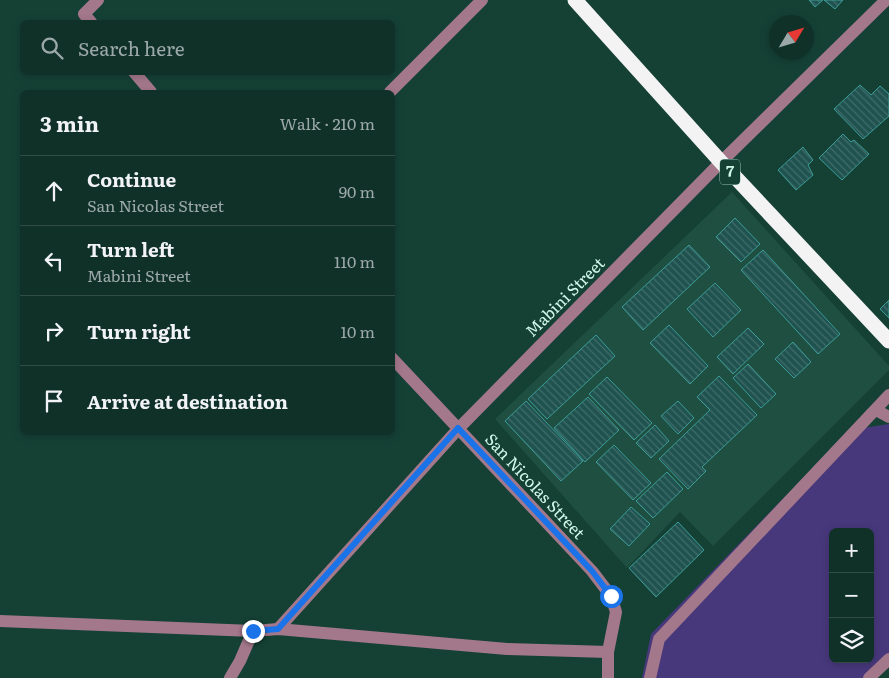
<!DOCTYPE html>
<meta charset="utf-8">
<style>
:root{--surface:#103128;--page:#1e3d34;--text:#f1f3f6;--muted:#9ca9a8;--line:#304c45}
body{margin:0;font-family:Literata,serif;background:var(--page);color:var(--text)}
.controls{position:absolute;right:15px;bottom:15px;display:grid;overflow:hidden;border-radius:8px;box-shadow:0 2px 8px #0003}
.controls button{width:45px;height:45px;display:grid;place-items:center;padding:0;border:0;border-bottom:1px solid var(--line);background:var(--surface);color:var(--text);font:25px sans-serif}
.compass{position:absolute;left:769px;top:15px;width:45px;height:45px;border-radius:50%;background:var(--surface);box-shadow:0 2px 8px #0003;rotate:52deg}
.stop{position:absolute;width:15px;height:15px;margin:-11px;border:4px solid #1a73e8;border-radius:50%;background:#fff}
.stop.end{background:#1a73e8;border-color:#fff;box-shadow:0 1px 5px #0008}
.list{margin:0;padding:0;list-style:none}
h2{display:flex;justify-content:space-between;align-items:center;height:65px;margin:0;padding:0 20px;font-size:21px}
h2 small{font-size:16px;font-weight:400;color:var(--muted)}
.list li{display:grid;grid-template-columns:32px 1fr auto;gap:15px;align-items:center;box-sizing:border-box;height:70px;padding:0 20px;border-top:1px solid var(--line)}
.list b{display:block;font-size:19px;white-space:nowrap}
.list p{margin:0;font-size:16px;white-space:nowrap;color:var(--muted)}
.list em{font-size:16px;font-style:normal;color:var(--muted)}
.icon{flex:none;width:28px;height:28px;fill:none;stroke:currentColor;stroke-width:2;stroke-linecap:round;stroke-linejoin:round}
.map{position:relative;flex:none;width:889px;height:678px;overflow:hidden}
.search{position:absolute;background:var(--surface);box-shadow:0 2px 8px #0003;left:20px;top:20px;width:375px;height:55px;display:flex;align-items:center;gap:12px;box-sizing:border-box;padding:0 18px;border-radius:8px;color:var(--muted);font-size:19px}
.panel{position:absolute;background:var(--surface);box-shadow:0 2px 8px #0003;left:20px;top:90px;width:375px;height:345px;border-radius:8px}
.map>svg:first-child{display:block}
.built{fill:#1e4f41}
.green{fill:#47387c;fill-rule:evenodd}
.building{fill:url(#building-back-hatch);stroke:#3b9b97}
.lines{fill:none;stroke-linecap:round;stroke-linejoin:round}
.minor{stroke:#a4788b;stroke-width:12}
.highway{stroke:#f3f3f3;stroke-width:15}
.route{stroke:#1a73e8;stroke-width:6}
.labels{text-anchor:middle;stroke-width:4;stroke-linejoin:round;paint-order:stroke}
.shield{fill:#154135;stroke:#99c1b3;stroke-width:1}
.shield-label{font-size:15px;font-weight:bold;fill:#d1f8e9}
.street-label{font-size:16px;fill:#d1f8e9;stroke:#154135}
</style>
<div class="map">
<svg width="889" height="678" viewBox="0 0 889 678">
<defs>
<pattern id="building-back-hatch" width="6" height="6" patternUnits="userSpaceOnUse" patternTransform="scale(1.25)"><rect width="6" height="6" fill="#205350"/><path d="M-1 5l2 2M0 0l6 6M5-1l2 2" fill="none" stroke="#3f6c69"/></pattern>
</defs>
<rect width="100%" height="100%" fill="#154135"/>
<!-- built -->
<polygon class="built" points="732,192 889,366 889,370 713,546 680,512 627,568 495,419"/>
<!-- green -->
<path class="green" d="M889 424V664L874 678H642L651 634 850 430ZM833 532H870V659H833Z"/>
<!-- building -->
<g class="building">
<polygon points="809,0 823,0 815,7"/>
<polygon points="824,0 843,0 835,9"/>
<polygon points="860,85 871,95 880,86 889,94 889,116 863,139 834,109"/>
<polygon points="843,134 851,142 854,140 869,154 842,180 819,158"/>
<polygon points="803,147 813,160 808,165 813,175 796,190 778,170"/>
<polygon points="735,218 760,244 741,262 716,237"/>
<polygon points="689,245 710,267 643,330 622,307"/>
<polygon points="763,250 840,334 818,354 741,270"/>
<polygon points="715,283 741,310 713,337 687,309"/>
<polygon points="889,300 889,318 880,309"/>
<polygon points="669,325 708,366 690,384 650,343"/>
<polygon points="748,328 764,344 733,374 717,357"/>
<polygon points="596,335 615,356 547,419 528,399"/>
<polygon points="793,342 811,362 794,378 775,359"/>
<polygon points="748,364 776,394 761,408 733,378"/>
<polygon points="719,376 757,415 702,467 706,471 688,489 659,459 710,410 697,397"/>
<polygon points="607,377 652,423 634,440 589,394"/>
<polygon points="588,397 619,430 585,462 554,428"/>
<polygon points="526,401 583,461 561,481 505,421"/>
<polygon points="678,401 694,418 678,434 661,416"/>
<polygon points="655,425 669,441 651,458 636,443"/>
<polygon points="614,445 651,483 633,500 596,462"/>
<polygon points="667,472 683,489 653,518 636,501"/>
<polygon points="631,507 650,524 629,546 610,529"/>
<polygon points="678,522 704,550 656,597 629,568"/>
</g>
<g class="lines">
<!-- minor -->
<g class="minor">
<polyline points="91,22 84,14 98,0"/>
<polyline points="134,72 151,92"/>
<polyline points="390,92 482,0"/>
<polyline points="392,358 592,571 611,596 616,612 608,652 608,678"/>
<polyline points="876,410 889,417"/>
<polyline points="0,621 253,631 278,629 507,649 608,652"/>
<polyline points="278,629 459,428 721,162 886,0"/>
<polyline points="230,678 240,661 253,631"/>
<polyline points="650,678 659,639 889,395"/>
<polyline points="869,678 889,659"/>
</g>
<!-- highway -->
<polyline class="highway" points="575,0 721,162 889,341"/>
</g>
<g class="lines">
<!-- route -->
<polyline class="route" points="253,631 278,629 458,428 592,571 611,596"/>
</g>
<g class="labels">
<!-- shield labels -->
<rect class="shield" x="720" y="159.5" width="20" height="25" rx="4"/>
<g class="shield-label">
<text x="730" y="177">7</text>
</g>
<!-- street labels -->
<g class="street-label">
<text transform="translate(565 297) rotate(-45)" y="6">Mabini Street</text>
<text transform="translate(535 486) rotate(47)" y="6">San Nicolas Street</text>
</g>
</g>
</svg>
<div class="controls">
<button>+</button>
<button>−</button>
<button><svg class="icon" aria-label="layers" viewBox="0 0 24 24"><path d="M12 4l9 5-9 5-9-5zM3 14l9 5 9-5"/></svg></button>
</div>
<svg class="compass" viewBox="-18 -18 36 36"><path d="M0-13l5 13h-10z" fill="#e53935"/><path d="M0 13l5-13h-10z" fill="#9ca9a8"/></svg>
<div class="stop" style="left:611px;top:596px"></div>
<div class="stop end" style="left:253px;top:631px"></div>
<div class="search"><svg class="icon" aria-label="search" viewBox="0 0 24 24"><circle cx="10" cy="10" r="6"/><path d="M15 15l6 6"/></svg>Search here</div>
<section class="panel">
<h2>3 min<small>Walk · 210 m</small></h2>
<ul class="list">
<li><svg class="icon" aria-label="ahead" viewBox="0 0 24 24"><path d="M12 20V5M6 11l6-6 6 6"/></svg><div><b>Continue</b><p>San Nicolas Street</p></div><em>90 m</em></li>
<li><svg class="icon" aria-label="left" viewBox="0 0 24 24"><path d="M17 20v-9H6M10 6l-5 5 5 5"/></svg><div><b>Turn left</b><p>Mabini Street</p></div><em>110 m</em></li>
<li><svg class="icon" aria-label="right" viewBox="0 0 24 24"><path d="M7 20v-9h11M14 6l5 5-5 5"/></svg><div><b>Turn right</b></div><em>10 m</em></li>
<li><svg class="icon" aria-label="arrive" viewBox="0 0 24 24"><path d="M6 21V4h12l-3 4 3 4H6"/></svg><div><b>Arrive at destination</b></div></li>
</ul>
</section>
</div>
